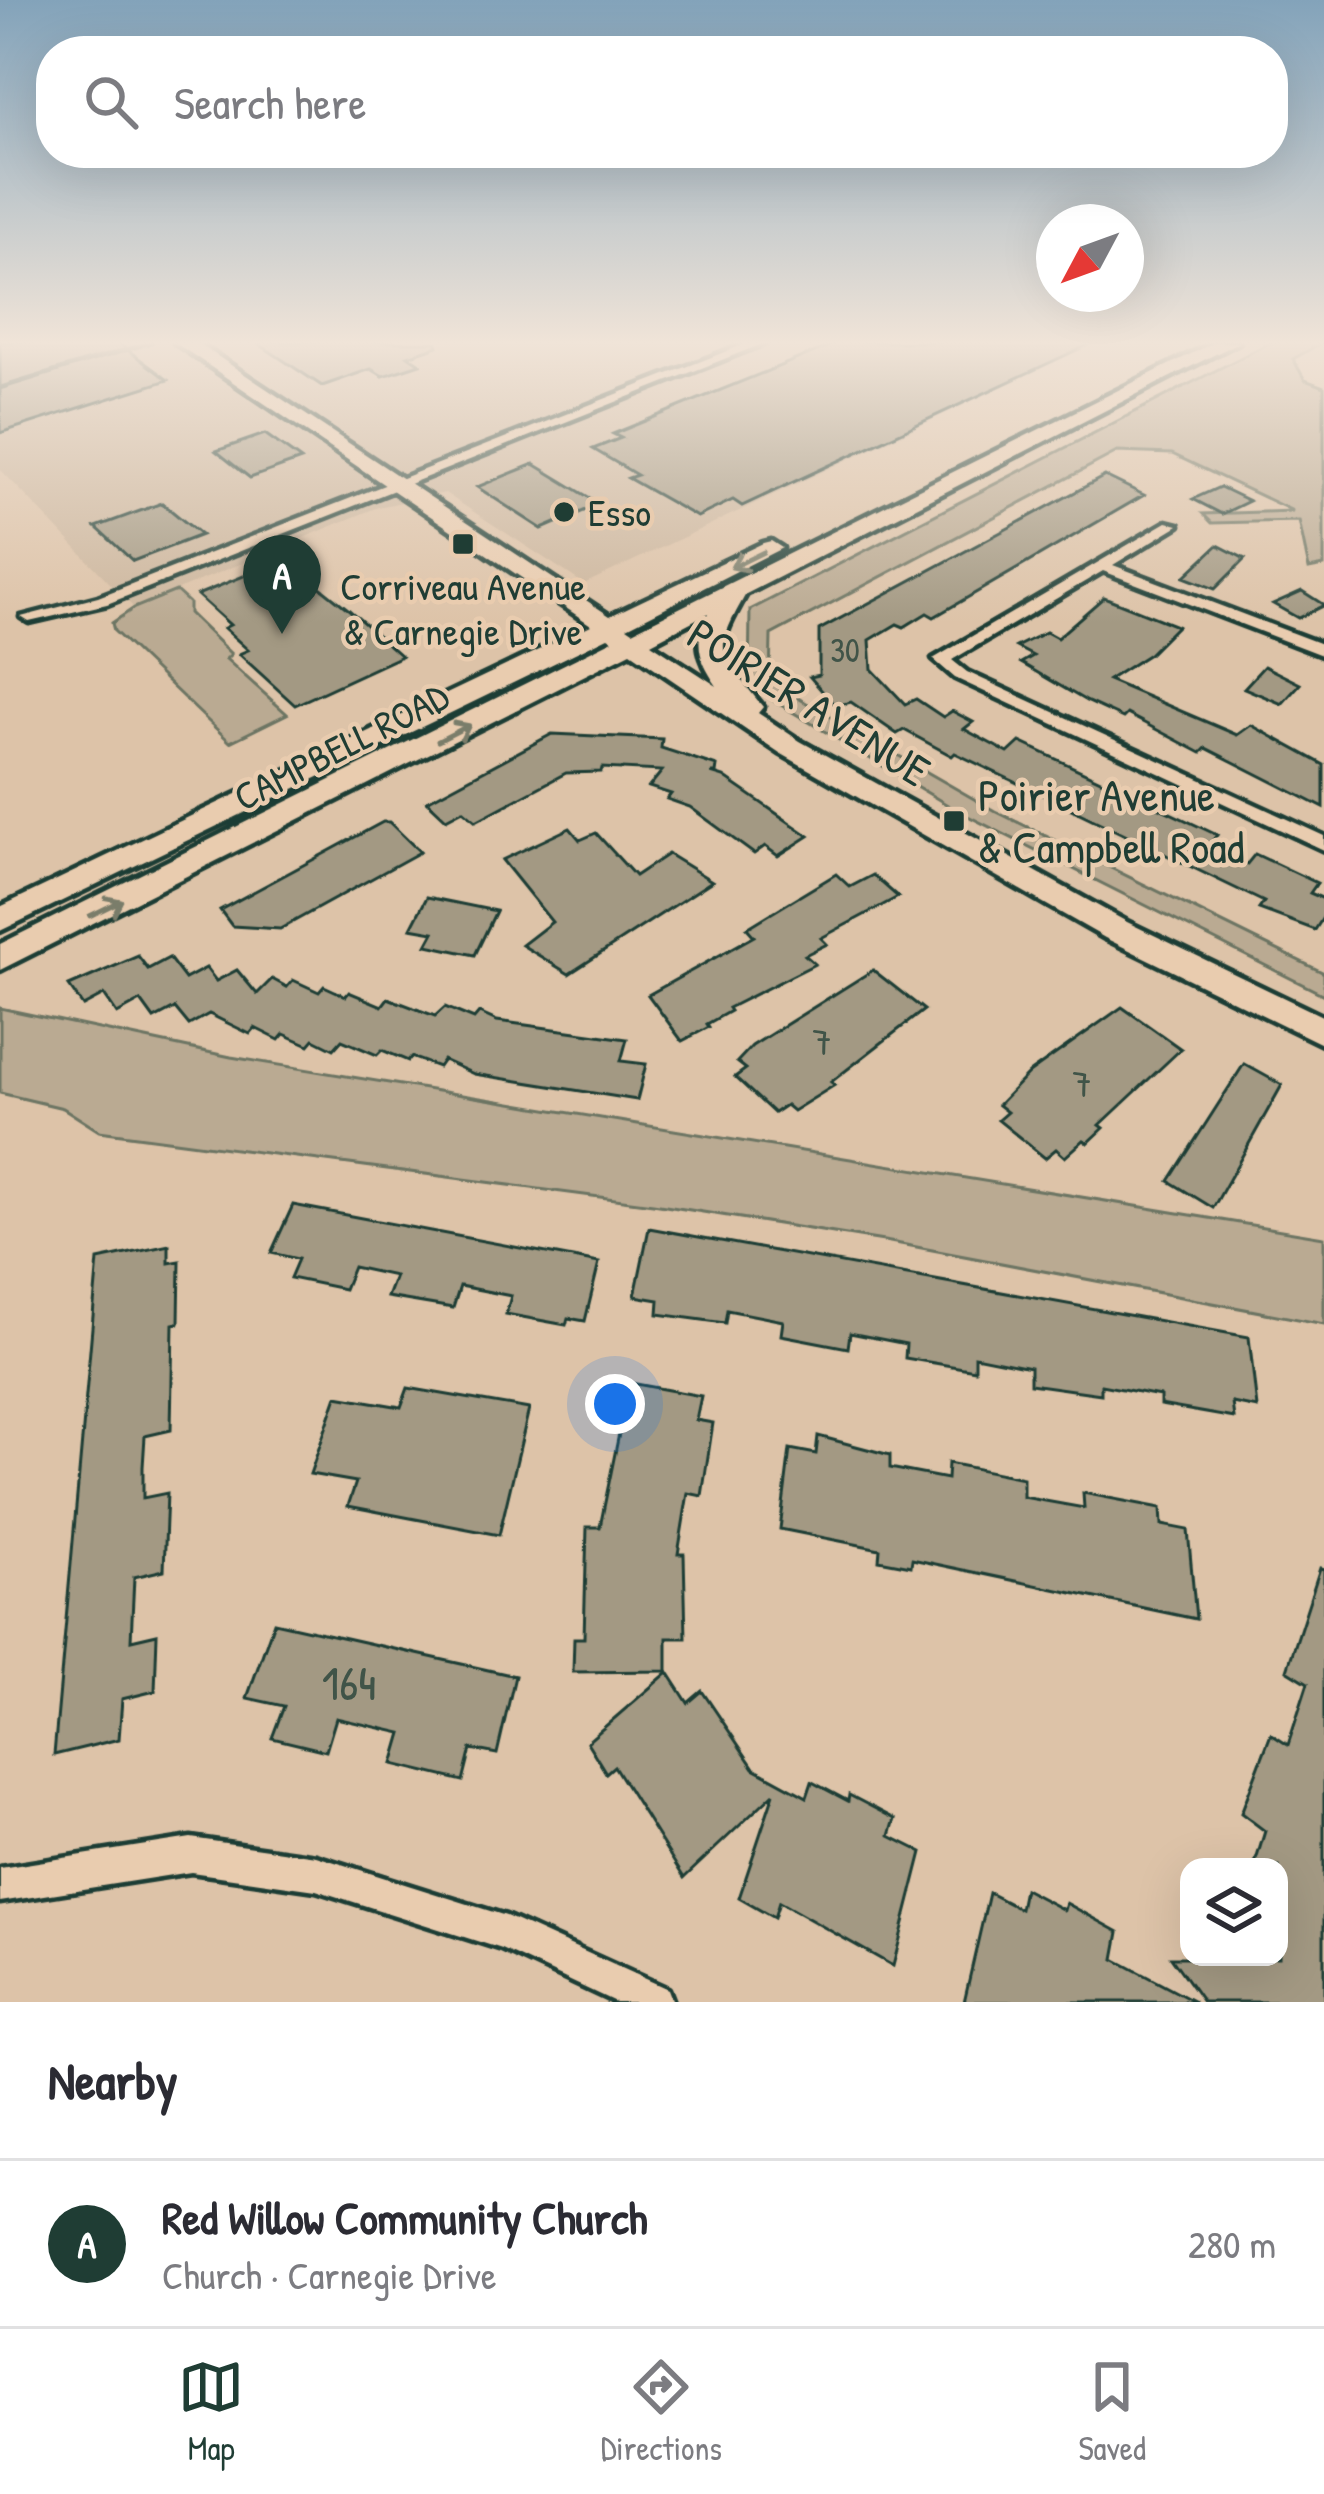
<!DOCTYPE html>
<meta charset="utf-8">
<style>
:root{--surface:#fff;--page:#f7f7f7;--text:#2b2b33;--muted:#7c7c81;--line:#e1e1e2;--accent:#1f3d34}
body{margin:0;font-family:"Patrick Hand",sans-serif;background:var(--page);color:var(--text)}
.controls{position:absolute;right:36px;bottom:36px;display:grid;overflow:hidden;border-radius:24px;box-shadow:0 12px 48px #0002}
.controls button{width:108px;height:108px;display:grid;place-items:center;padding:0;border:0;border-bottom:3px solid var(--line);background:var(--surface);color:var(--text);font:60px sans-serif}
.compass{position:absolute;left:1036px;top:204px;width:108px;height:108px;border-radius:50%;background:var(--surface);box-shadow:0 12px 48px #0002;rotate:229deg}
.you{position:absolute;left:615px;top:1404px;width:42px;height:42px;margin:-30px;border:9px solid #fff;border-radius:50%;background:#1a73e8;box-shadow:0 0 0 18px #1a73e833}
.badge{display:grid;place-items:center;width:78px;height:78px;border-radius:50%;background:var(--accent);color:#fff;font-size:39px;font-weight:700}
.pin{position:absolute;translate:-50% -99px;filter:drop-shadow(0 3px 6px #0008)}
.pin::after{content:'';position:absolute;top:63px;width:42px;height:36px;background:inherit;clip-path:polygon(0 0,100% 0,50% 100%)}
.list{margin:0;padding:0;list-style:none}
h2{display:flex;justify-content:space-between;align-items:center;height:156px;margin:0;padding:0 48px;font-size:51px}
h2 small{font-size:39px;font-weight:400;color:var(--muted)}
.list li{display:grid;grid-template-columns:78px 1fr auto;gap:36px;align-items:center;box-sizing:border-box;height:168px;padding:0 48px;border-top:3px solid var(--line)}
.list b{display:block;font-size:45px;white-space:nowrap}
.list p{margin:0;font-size:39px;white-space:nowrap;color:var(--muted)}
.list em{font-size:39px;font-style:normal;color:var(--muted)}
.icon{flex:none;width:66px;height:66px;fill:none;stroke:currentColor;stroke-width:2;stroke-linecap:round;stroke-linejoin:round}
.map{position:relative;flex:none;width:1324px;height:2002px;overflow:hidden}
.search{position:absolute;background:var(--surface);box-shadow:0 12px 48px #0002;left:36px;right:36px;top:36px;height:132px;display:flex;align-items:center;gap:30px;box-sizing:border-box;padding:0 42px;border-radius:48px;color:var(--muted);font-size:45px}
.sheet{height:324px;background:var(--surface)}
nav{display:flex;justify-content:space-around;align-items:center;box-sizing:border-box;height:168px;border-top:3px solid var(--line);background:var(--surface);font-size:33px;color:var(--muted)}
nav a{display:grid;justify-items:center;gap:6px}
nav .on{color:var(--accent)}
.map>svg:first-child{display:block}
.built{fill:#ccb69d}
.green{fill:#baaa92;stroke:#6c7463;stroke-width:3}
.building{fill:#a39983;stroke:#1f3d34;stroke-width:3}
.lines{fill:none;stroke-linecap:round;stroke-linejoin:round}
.street-casing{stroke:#1f3d34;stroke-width:9}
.secondary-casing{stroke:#1f3d34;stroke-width:9}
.street{fill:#e9ccaf;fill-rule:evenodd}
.secondary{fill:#e9ccaf;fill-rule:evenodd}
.rail{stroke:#1f3d34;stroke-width:4.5}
.oneway{stroke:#7a7d6b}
.poi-dot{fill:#1f3d34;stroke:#e9ccaf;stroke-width:4.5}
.labels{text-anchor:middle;stroke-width:9;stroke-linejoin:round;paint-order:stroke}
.far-number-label{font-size:33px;fill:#405448}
.far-poi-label{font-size:39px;fill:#1f3d34;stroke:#e9ccaf;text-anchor:start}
.far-street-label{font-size:39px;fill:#1f3d34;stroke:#e9ccaf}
.number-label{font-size:39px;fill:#405448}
.street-label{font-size:45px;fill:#1f3d34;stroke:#e9ccaf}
.poi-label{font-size:45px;fill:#1f3d34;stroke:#e9ccaf;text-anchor:start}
.near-number-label{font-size:48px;fill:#405448}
</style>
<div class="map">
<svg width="1324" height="2002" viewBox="0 0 1324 2002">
<rect width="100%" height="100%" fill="#ddc3a8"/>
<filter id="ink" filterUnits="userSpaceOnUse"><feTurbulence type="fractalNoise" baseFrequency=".00833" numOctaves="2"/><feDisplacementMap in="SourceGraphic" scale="24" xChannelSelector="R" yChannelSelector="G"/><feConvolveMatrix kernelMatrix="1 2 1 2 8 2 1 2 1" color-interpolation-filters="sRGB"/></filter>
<g filter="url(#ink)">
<!-- built -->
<polygon class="built" points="0,342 1098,342 584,584 445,493 378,507 134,608 0,469"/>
<!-- green -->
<g class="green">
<polygon points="1271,342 1323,342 1293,359 1305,380 1324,387 1324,566 1309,569 1299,521 1212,523 1203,514 1293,511 1172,454 1117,452 771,635 770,682 995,811 1324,973 1324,995 956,810 749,686 750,610"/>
<polygon points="176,591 189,603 189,613 231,654 226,659 287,714 230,742 114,631 112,623 134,608"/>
<polygon points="0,1008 231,1057 1324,1237 1324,1324 890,1242 653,1204 99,1131 63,1108 0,1093"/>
</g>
<!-- building -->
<g class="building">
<polygon points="0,342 117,342 168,380 0,433"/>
<polygon points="256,342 437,342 438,346 408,356 420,364 383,376 371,369 322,386"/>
<polygon points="839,342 1094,342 742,506 733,500 697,517 628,478 637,475 593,449 621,438 613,434"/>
<polygon points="265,434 301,460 250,478 216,451"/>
<polygon points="534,464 600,504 542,529 477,487"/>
<polygon points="1105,476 1144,495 934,617 927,613 904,627 897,624 870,640 872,669 905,704 916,699 943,717 952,711 973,722 964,729 1008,753 1020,742 1217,835 1208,846 1247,864 1255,854 1317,883 1310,893 1324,899 1324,916 1315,930 1259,909 1264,902 955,753 952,756 904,730 897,734 851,702 835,706 810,677 819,675 819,630"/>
<polygon points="1220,487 1249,501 1222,514 1193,499"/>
<polygon points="162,503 201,535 133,561 96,527"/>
<polygon points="1218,545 1245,559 1215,589 1184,577"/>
<polygon points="285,559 348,609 401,656 295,705 239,654 248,650 224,628 230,625 197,595"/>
<polygon points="1302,591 1324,605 1298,618 1273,604"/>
<polygon points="1104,597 1177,626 1149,654 1108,680 1237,735 1251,725 1324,765 1324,808 1206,748 1201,753 1127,714 1123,718 1086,701 1021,663 1033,656 1016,647 1046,632 1057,638"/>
<polygon points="1264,666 1300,684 1282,704 1244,688"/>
<polygon points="552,734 662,739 661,748 717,766 716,773 711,773 724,777 809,836 778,856 765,846 754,854 690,807 667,799 671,794 649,787 662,771 602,768 601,772 566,773 476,821 463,810 446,819 427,801"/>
<polygon points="383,822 389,822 420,852 280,929 232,926 220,910"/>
<polygon points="570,828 580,840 596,833 635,876 668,854 712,881 569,974 522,945 552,922 502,860"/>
<polygon points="836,874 850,887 873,875 898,897 821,938 827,944 805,955 815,964 728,1008 730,1011 707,1024 709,1027 682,1041 648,995 754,936 747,928"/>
<polygon points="427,897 496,911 475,955 427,945 434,932 411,928"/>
<polygon points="138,956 148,969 169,958 185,979 206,968 216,981 237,970 257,994 272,979 287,987 293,980 319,992 324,986 346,996 349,992 382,1006 388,998 435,1016 445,1007 474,1019 479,1013 497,1021 627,1039 621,1061 646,1064 637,1100 474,1074 443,1060 438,1067 411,1057 408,1061 382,1050 377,1055 342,1040 334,1049 314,1039 309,1045 284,1034 279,1040 255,1028 250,1034 209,1014 189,1025 175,1008 154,1019 141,1001 117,1014 104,995 83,1006 69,986"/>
<polygon points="873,970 924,1010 831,1082 835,1085 793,1111 786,1105 774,1113 735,1077 746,1069 737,1062 752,1046"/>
<polygon points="1122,1007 1181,1049 1100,1125 1104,1128 1088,1143 1084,1140 1065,1157 1056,1149 1045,1158 998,1120 1007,1112 998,1105 1029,1073"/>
<polygon points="1244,1064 1282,1085 1213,1208 1169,1181"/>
<polygon points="293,1205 599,1263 585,1321 568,1318 566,1325 506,1314 511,1296 460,1286 453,1308 387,1297 395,1276 353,1267 344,1289 290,1278 298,1259 271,1253"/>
<polygon points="649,1228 1249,1337 1257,1408 1232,1403 1234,1418 1160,1405 1160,1396 1101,1385 1101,1394 1030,1384 1030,1367 975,1356 975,1370 905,1358 906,1344 850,1333 848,1348 781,1335 783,1321 727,1310 725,1323 658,1314 659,1300 635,1296"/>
<polygon points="169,1245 169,1263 180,1261 179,1323 173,1324 171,1430 145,1436 143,1467 143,1498 167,1493 164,1570 134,1577 131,1640 157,1634 155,1691 122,1699 119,1739 54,1755 98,1260"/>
<polygon points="620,1381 701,1396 696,1420 713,1423 702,1496 688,1493 678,1554 684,1554 686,1638 667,1638 667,1671 573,1672 574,1638 584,1638 587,1527 600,1527 624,1409 614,1407"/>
<polygon points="408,1388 529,1409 499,1535 348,1506 356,1482 310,1474 337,1396 401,1407"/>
<polygon points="818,1436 890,1455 890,1468 947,1479 948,1463 1023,1478 1023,1497 1084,1508 1083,1493 1161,1508 1162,1525 1188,1530 1196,1619 912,1559 911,1566 879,1560 880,1549 780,1529 790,1449 816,1454"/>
<polygon points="1320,1568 1324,1569 1324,2002 1203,2002 1171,1957 1279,1957 1279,1867 1254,1867 1265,1831 1241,1813 1271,1734 1288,1745 1308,1683 1287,1670"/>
<polygon points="274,1622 515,1676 497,1754 471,1749 463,1781 393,1764 402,1733 336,1718 326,1751 272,1738 284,1706 247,1698"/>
<polygon points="668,1672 688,1703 702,1691 754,1768 807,1797 812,1782 848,1801 849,1795 895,1819 890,1836 922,1852 893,1966 779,1902 774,1918 739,1898 774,1793 684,1878 614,1766 606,1773 587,1742"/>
<polygon points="1024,1889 1064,1910 1066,1903 1119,1932 1114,1959 1195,2002 964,2002 989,1893 1020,1909"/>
</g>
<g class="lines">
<defs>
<g id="street">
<polygon points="750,342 767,342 107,604 29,622 21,617 98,597"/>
<polygon points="1167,522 1179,525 1113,565 1324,645 1324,656 1103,571 952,660 967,672 1324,836 1324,850 955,678 933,659"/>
<polygon points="191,1838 316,1856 506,1916 667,1989 672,2002 615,2002 502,1949 316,1890 191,1872 0,1902 0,1868"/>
</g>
<path id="secondary" d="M174 342H196L610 616 763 543 771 541 782 548 627 627 633 631 1215 342H1239L746 594C709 659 721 652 763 707L758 713 800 741 1127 922 1324 1017V1045L1105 938 780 753 631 652 0 970V944L613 640 608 637 0 931V907L591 625ZM708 613C693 642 699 660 717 686L651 643Z"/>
</defs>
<!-- street casing -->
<use href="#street" class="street-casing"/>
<!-- secondary casing -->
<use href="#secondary" class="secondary-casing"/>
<!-- street -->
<use href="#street" class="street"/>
<!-- secondary -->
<use href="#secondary" class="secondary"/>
<!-- rail -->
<polyline class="rail" points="0,388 152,342"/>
</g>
<!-- one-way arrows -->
<defs><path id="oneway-shaft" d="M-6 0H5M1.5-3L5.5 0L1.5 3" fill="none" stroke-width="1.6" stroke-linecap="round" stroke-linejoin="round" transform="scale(3)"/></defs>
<g class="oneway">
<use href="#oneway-shaft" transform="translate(747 560) rotate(154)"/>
<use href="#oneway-shaft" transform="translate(454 733) rotate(-27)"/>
<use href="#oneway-shaft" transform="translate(106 908) rotate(-26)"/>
</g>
</g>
<!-- sky -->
<linearGradient id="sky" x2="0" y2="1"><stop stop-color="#83a3ba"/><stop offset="0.55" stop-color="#f0e4d8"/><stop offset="1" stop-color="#f0e4d8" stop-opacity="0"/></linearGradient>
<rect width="1324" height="623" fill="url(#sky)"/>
<!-- markers -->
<g class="poi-dot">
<circle cx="564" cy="512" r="12"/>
<rect x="451" y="532" width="24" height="24" rx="6"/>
<rect x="942" y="809" width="24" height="24" rx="6"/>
</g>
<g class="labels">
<!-- far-number labels -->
<g class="far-number-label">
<text x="845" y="662">30</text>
</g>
<!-- far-poi labels -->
<g class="far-poi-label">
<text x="588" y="526">Esso</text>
<text x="463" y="600" text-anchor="middle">Corriveau Avenue<tspan x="463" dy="45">&amp; Carnegie Drive</tspan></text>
</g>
<!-- far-street labels -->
<g class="far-street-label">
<text transform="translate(341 746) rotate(-27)" y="14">CAMPBELL ROAD</text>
</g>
<!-- number labels -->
<g class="number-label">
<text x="822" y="1055">7</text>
<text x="1082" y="1097">7</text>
</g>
<!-- street labels -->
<g class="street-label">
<text transform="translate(809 702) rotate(32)" y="16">POIRIER AVENUE</text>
</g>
<!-- poi labels -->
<g class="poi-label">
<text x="978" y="811">Poirier Avenue<tspan x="978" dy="52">&amp; Campbell Road</tspan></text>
</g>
<!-- near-number labels -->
<g class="near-number-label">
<text x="349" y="1700">164</text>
</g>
</g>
</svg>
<div class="controls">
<button><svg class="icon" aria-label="layers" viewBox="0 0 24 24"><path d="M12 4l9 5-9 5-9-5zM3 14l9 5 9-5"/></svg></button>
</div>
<svg class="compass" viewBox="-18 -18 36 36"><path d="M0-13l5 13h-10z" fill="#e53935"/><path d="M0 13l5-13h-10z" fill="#7c7c81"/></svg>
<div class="you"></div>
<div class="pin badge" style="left:282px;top:634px">A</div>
<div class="search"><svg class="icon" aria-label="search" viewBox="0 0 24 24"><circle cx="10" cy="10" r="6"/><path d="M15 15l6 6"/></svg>Search here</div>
</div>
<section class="sheet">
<h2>Nearby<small></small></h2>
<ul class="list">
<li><span class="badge">A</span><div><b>Red Willow Community Church</b><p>Church · Carnegie Drive</p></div><em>280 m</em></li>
</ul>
</section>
<nav>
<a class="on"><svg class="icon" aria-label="map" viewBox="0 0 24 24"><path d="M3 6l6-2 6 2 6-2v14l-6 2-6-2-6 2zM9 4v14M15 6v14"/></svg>Map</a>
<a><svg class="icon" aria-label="directions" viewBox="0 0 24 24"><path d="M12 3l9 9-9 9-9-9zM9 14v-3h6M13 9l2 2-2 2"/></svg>Directions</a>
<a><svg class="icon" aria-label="saved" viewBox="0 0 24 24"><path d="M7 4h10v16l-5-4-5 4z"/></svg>Saved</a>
</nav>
